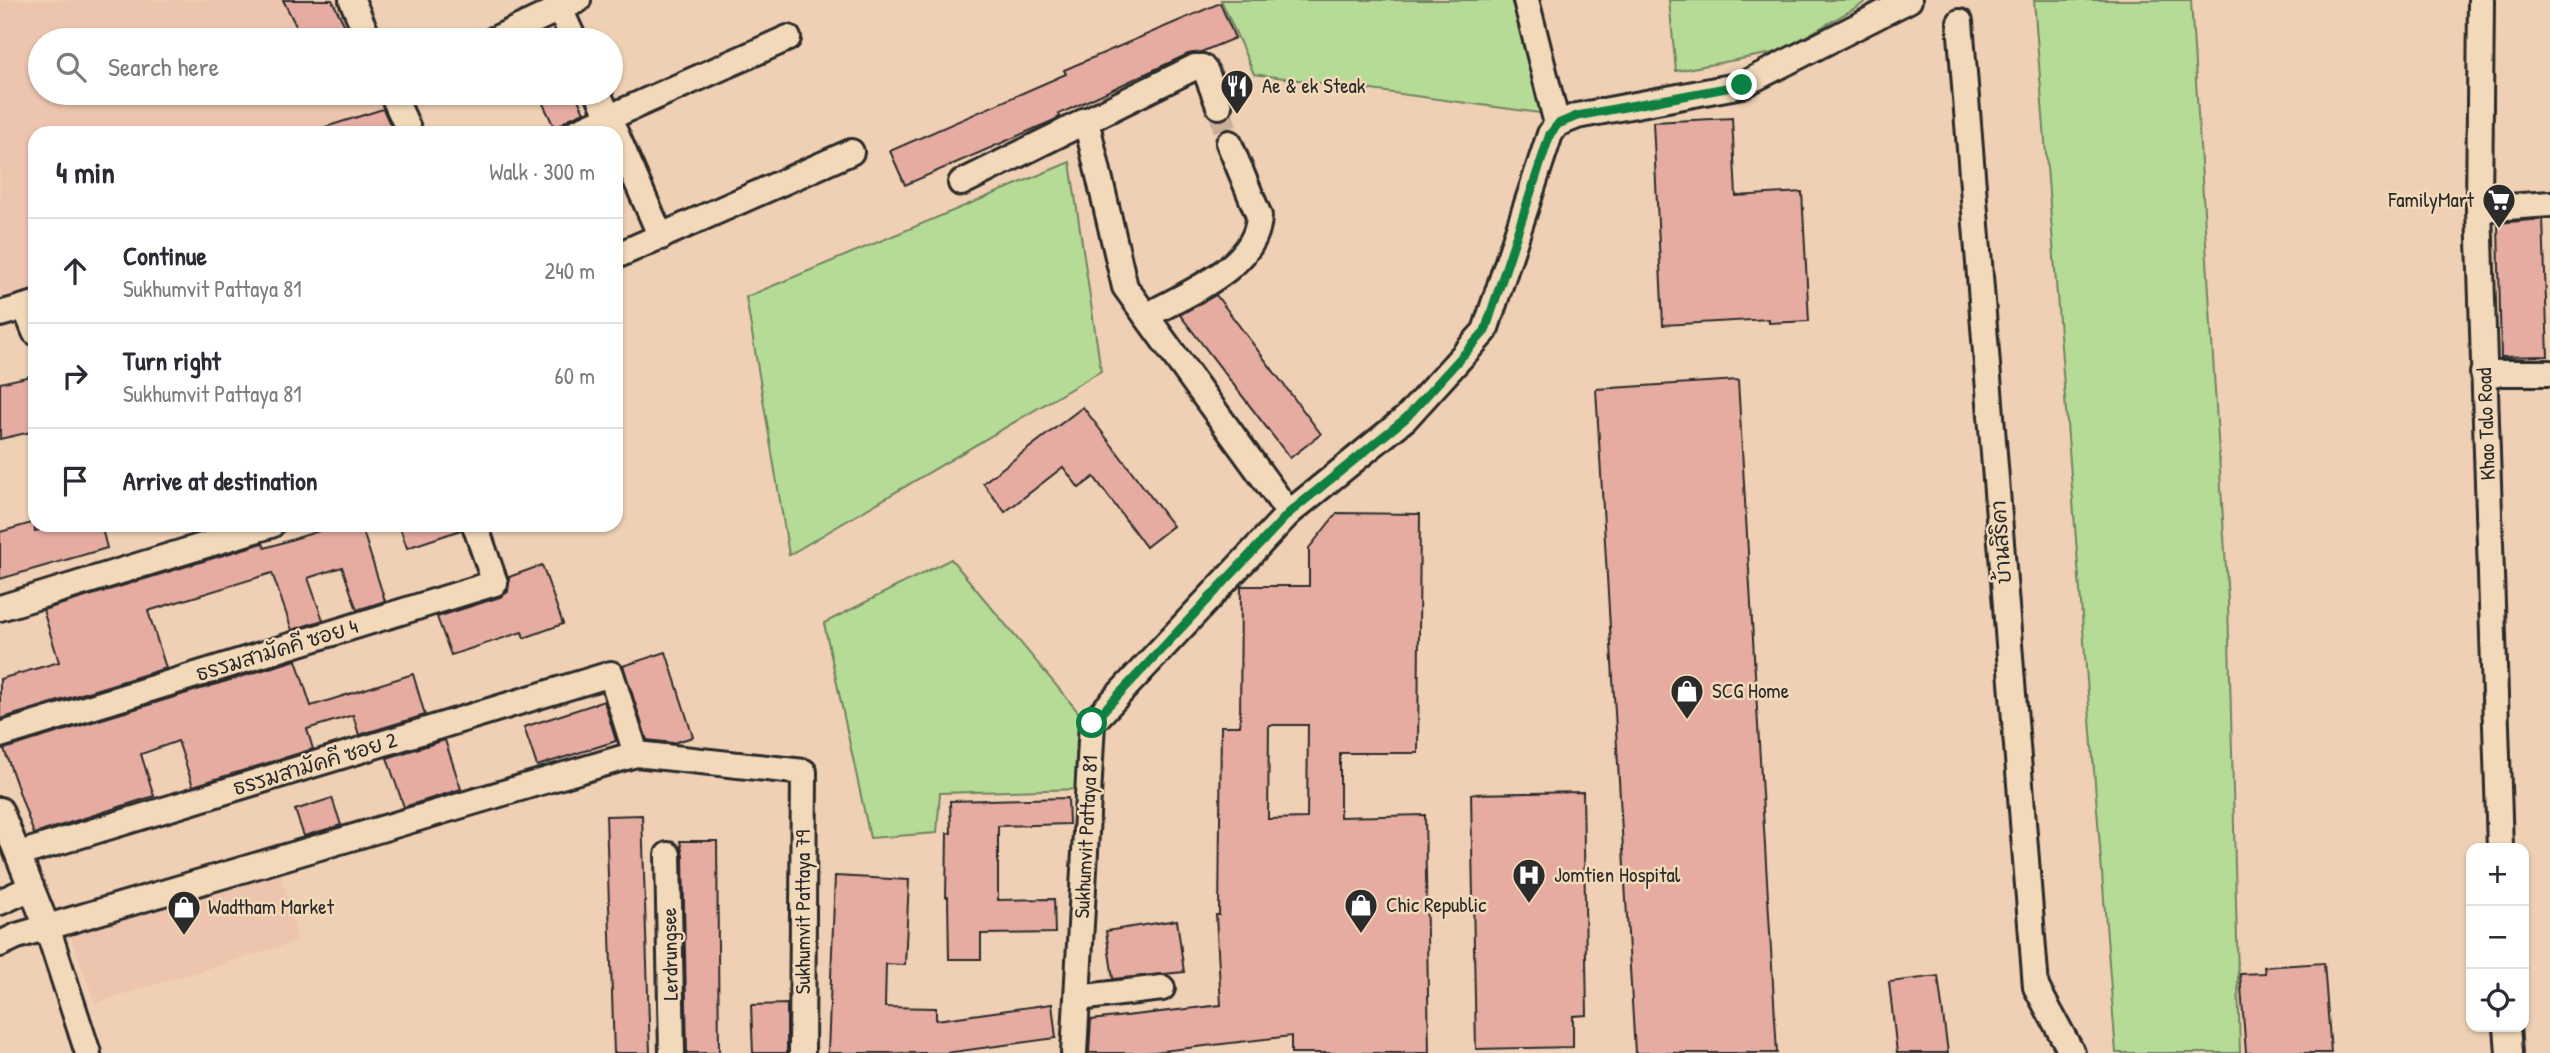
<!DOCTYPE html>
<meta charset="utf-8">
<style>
:root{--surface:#fff;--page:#f2f2f3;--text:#2b2b33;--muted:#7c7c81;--line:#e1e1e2}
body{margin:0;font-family:"Patrick Hand","Playpen Sans Thai",sans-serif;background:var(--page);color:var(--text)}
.controls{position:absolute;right:21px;bottom:21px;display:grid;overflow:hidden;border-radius:14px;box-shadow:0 2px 5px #0004}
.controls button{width:63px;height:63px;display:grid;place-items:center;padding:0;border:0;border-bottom:2px solid var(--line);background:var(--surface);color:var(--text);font:35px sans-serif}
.stop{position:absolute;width:21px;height:21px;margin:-16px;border:5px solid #0b8043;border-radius:50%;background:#fff}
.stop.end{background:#0b8043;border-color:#fff;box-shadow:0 2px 7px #0008}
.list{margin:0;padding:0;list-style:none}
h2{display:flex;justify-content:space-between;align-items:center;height:91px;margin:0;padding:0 28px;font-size:30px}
h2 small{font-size:23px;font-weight:400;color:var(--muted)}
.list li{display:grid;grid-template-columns:46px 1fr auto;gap:21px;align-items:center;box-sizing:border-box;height:105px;padding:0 28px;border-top:2px solid var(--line)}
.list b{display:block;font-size:26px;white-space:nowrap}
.list p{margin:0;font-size:23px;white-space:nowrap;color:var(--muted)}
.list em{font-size:23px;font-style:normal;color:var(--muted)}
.icon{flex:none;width:38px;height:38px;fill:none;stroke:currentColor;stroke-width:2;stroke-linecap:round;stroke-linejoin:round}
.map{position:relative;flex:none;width:2550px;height:1053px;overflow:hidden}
.search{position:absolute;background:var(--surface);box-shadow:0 2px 5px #0004;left:28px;top:28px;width:595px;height:77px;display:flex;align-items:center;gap:18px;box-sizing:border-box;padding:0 24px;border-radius:38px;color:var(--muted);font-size:26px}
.panel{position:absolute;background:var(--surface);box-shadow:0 2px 5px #0004;left:28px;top:126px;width:595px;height:406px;border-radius:21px}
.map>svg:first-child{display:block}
.built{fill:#edc5af}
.green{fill:#b6db96;stroke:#708360;stroke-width:2}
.building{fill:#e6aca2;stroke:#2b2b2b;stroke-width:2;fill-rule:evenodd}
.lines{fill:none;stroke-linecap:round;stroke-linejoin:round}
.minor-tunnel{stroke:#c9af99;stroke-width:24;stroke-dasharray:24 12;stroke-linecap:butt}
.minor-casing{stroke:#2b2b2b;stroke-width:30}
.minor{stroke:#f2d9b9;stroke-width:24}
.route{stroke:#0b8043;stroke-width:9}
.labels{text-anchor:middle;stroke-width:5;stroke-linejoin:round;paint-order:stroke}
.poi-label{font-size:21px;fill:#2b2b2b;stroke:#f2d9b9;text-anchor:start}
.street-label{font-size:21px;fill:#2b2b2b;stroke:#f2d9b9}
</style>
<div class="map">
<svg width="2550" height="1053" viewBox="0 0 2550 1053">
<rect width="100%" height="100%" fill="#f0d0b4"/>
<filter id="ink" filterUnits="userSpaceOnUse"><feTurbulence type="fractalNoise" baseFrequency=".0143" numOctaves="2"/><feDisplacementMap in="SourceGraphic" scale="14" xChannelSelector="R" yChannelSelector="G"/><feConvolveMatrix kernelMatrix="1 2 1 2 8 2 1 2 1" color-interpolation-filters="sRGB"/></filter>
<g filter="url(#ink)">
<!-- built -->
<g class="built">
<polygon points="0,0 336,0 356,40 40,40 40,93 382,93 402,133 35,133 35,291 0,300"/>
<polygon points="280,870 298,941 95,1003 69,933"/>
</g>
<!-- green -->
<g class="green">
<polygon points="1221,0 1511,0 1547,114 1254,74"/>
<polygon points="1669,0 1869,0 1778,52 1676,71"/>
<polygon points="2034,0 2191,0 2228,601 2240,1053 2116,1053"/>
<polygon points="1070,162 1101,371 789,555 746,297"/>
<polygon points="951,559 1085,720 1083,789 940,793 937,833 870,838 824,623"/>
</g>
<!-- building -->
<g class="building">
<polygon points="283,0 332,0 352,40 303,40"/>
<polygon points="1220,3 1235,38 1201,52 1188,54 1059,114 1060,117 1052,121 905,185 890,151 1066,74 1064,70"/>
<polygon points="538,93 575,93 584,112 568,119 555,129"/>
<polygon points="383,109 394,133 319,133 319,129"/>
<polygon points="1732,118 1736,196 1802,192 1809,321 1769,323 1769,319 1663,325 1653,122"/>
<polygon points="2543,219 2548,356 2501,357 2498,223"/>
<polygon points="1216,295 1321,434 1290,458 1180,315"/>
<polygon points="35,375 35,431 0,439 0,383"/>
<polygon points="1738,380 1777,1053 1635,1053 1596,389"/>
<polygon points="1083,407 1173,526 1146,547 1094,477 1079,488 1063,467 1005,512 983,483"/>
<path d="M1337 513 1420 514 1418 753H1340V817L1425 815 1429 1053H1291V1036L1145 1053H1089L1091 1020 1221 1005 1216 915H1219L1221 726H1240L1241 586H1309V548ZM1269 725H1308L1307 818 1268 819Z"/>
<polygon points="35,522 35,531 58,525 101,525 107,548 0,579 0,532"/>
<polygon points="338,525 361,525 385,601 357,610 342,567 308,578 323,620 292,630 272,573 148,611 166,668 0,719 0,679 59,662 43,610 263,543 265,548"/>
<polygon points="399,525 461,525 461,530 407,548"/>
<polygon points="542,565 563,624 524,638 522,632 451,655 437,617 500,597 508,592 509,577"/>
<polygon points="666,652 693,737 673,743 647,740 623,666"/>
<polygon points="296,660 311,706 413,674 425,715 359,735 353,715 307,729 313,749 193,786 178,741 141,754 154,796 34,834 4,749"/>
<polygon points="604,701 616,741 537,766 524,727"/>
<polygon points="445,740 461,789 404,807 387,758"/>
<polygon points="1583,792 1587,1015 1573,1016 1573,1047 1476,1049 1471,794"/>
<polygon points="332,798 341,825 304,836 295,810"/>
<polygon points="1068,798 1069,824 998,826 998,900 1054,899 1055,933 981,934 981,959 949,959 948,897 946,897 947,833 951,833 950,801"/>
<polygon points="642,815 650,1053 614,1053 606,816"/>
<polygon points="680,841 717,841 719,1053 687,1053 683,855"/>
<polygon points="835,876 909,880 905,965 886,964 885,1007 936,1008 936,1020 1052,1004 1056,1038 946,1053 828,1053"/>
<polygon points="1177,920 1184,972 1113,979 1106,931"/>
<polygon points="2324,963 2331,1053 2246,1053 2240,974 2265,973 2264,967"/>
<polygon points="1938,976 1948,1053 1897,1053 1889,982"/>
<polygon points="787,1004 787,1053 753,1053 751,1005"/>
</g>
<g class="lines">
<!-- minor-tunnel -->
<polyline class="minor-tunnel" points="1219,106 1229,143"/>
<defs>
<g id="minor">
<polyline points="352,0 369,40"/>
<polyline points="556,0 574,40"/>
<polyline points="1526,0 1557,124"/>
<polyline points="2481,0 2479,209 2500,848"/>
<polyline points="1960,22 2036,987 2072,1053"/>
<polyline points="493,40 578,0"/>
<polyline points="392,93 410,133"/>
<polyline points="598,93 615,132"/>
<polyline points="1086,120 1125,287 1289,513"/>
<polyline points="574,133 788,38"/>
<polyline points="616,134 661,237"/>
<polyline points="961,183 1195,67 1202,67 1206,72 1219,106"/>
<polyline points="2479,209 2550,204"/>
<polyline points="616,256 851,152"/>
<polyline points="25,307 35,332"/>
<polyline points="0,314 35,304"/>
<path d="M1146 316C1185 294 1258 267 1259 216L1229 143"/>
<polyline points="2483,373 2550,373"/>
<polyline points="0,608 271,525"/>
<polyline points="0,735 495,583 475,525"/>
<polyline points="0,810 47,927 88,1053"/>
<polyline points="19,854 611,674 636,754"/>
<polyline points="668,855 672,1053"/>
<polyline points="0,902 31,888"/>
<polyline points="0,944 17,936 636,754 804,772 802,1053"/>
<polyline points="1078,998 1162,988"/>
<polyline points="2507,1027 2509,1053"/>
<polyline points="1074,1053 1092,723 1289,513 1406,418 1485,331 1550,134 1557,124 1577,116 1742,85 1909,0"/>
</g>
</defs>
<!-- minor casing -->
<use href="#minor" class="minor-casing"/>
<!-- minor -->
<use href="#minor" class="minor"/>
</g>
</g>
<g class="lines" filter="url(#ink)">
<!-- route -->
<polyline class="route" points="1092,723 1289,513 1406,418 1485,331 1550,134 1558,124 1577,116 1742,85"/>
</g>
<!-- icons -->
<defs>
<symbol id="restaurant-pin" viewBox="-11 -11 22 30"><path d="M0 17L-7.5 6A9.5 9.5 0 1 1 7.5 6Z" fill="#2b2b2b" stroke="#f2d9b9"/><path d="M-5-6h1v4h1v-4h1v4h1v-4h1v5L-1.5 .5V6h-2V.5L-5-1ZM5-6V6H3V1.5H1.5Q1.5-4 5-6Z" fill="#fff"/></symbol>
<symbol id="supermarket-pin" viewBox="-11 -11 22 30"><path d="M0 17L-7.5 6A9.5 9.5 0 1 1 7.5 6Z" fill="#2b2b2b" stroke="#f2d9b9"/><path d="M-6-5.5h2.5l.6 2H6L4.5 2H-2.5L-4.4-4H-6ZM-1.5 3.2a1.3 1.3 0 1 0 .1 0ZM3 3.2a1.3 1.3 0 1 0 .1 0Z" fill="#fff"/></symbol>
<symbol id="shop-pin" viewBox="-11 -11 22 30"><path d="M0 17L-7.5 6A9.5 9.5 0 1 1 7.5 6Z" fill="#2b2b2b" stroke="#f2d9b9"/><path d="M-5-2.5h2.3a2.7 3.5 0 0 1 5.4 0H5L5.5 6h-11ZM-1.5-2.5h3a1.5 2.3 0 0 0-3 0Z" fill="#fff"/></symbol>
<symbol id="hospital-pin" viewBox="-11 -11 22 30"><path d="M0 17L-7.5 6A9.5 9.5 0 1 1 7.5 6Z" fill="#2b2b2b" stroke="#f2d9b9"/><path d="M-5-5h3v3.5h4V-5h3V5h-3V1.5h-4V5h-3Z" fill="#fff"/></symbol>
</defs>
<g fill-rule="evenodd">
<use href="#restaurant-pin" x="1218" y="67" width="38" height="52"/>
<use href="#supermarket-pin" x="2480" y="181" width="38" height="52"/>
<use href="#shop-pin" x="1668" y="672" width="38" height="52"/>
<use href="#hospital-pin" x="1510" y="856" width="38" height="52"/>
<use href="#shop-pin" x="1342" y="886" width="38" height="52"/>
<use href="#shop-pin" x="165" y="888" width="38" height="52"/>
</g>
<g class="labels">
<!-- poi labels -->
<g class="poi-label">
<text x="1262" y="93">Ae &amp; ek Steak</text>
<text x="2474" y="207" text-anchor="end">FamilyMart</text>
<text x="1712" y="698">SCG Home</text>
<text x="1554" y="882">Jomtien Hospital</text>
<text x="1386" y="912">Chic Republic</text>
<text x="208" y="914">Wadtham Market</text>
</g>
<!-- street labels -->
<g class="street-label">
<text transform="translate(2486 424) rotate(-92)" y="7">Khao Talo Road</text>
<text transform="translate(2001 542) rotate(-94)" y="7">บ้านสิริคา</text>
<text transform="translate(277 650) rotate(-17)" y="7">ธรรมสามัคคี ซอย 4</text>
<text transform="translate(315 764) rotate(-17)" y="7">ธรรมสามัคคี ซอย 2</text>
<text transform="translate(1086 837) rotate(-87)" y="7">Sukhumvit Pattaya 81</text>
<text transform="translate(803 912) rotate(-90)" y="7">Sukhumvit Pattaya 79</text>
<text transform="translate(670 954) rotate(-91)" y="7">Lerdrungsee</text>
</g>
</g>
</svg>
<div class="controls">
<button>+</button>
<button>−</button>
<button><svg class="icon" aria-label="locate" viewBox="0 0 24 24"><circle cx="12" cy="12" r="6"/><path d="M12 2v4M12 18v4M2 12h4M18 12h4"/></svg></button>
</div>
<div class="stop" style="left:1092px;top:723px"></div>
<div class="stop end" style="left:1742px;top:85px"></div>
<div class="search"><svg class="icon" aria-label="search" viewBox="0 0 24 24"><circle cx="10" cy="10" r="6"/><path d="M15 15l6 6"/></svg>Search here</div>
<section class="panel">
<h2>4 min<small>Walk · 300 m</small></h2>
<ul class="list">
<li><svg class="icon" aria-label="ahead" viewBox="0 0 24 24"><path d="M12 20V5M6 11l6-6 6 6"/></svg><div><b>Continue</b><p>Sukhumvit Pattaya 81</p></div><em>240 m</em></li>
<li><svg class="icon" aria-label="right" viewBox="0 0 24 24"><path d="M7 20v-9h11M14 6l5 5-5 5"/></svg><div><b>Turn right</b><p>Sukhumvit Pattaya 81</p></div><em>60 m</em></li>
<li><svg class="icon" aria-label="arrive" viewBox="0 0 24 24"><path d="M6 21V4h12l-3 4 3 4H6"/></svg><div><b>Arrive at destination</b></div></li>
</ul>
</section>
</div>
